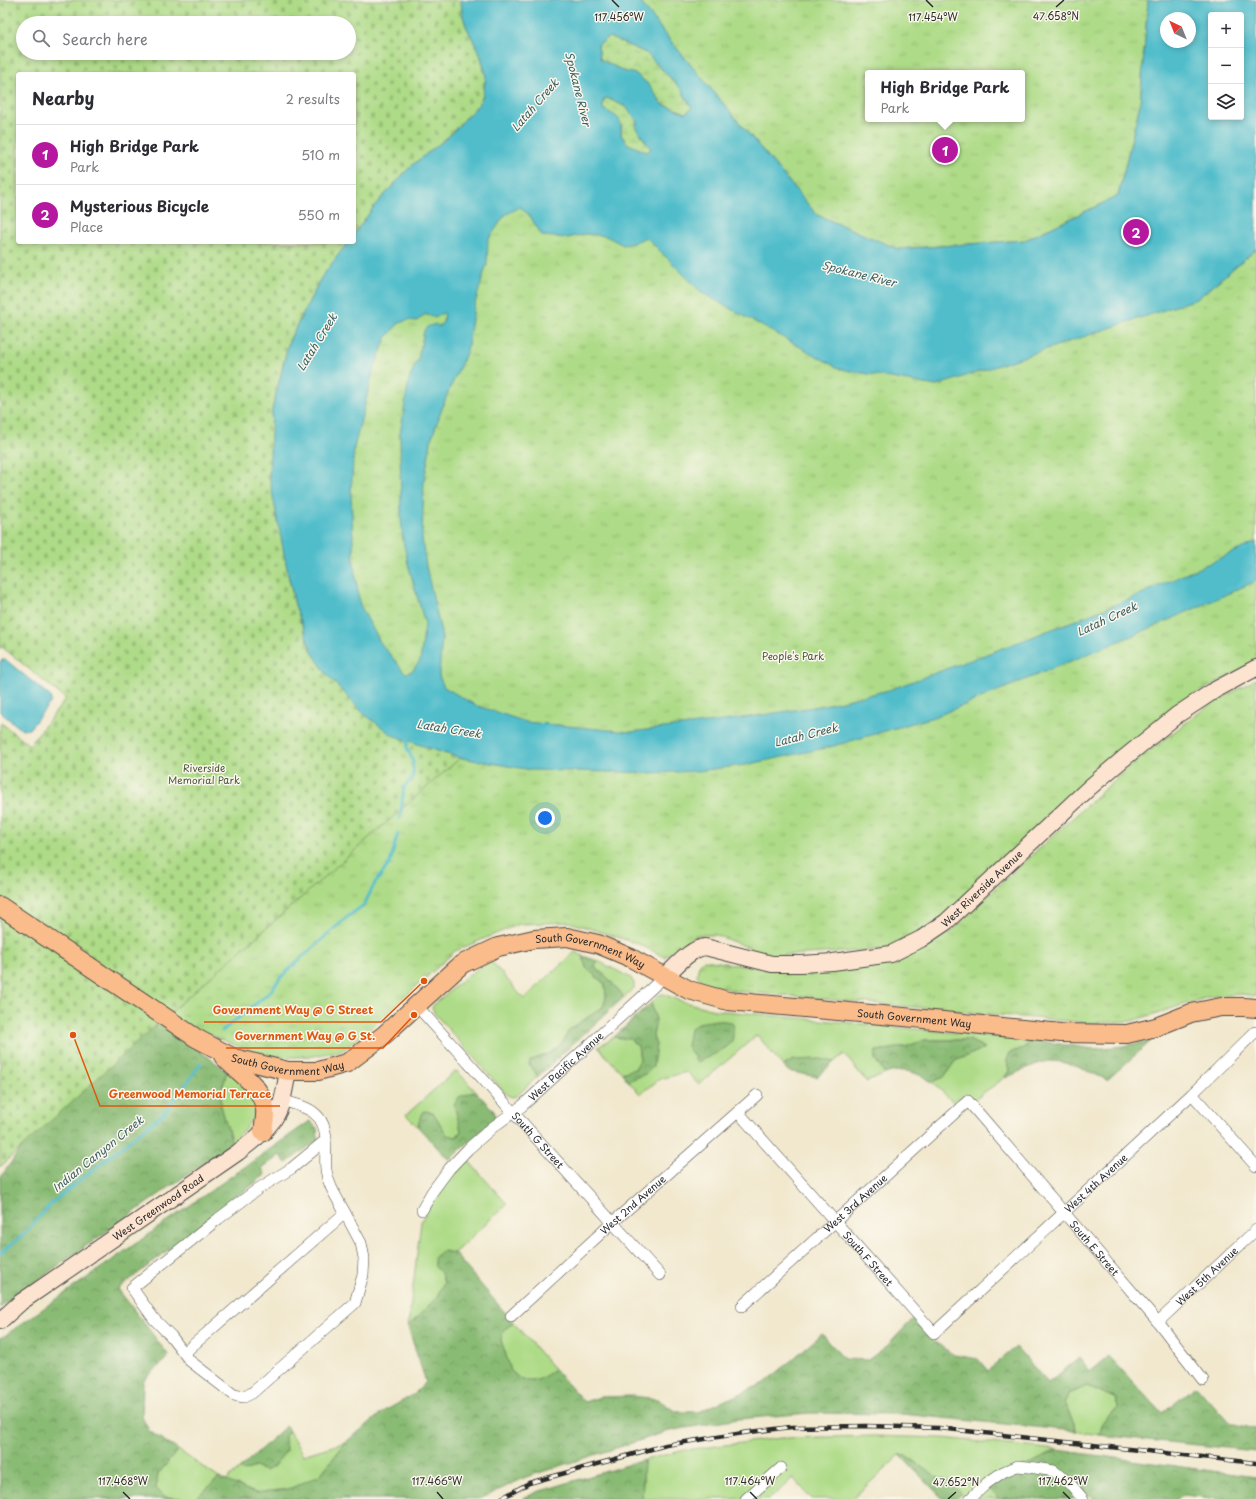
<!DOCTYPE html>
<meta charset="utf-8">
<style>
:root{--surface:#fff;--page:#f2f2f3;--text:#2b2b33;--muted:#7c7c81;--line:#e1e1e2;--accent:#b5179e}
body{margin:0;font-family:"Playpen Sans",sans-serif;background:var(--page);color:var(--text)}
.controls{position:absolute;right:12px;top:12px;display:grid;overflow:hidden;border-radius:4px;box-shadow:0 2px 6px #0003}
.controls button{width:36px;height:36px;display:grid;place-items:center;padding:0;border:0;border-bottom:1px solid var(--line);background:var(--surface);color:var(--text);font:20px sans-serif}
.compass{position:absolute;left:1160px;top:12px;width:36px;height:36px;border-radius:50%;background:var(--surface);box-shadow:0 2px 6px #0003;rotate:317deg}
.you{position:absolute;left:545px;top:818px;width:14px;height:14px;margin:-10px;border:3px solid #fff;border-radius:50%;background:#1a73e8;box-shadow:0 0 0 6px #1a73e833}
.badge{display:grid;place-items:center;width:26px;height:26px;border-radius:50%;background:var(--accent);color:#fff;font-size:13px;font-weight:700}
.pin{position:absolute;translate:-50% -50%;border:2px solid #fff;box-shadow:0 1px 4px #0006}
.popup{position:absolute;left:865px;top:70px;width:160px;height:52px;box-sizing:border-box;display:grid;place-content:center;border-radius:4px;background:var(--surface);filter:drop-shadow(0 1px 3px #0005);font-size:13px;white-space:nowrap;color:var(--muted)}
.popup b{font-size:15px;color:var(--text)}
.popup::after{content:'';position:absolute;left:50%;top:100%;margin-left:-8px;border:8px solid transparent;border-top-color:var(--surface)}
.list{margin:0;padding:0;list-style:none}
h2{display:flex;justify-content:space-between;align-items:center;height:52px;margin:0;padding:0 16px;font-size:17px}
h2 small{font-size:13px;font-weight:400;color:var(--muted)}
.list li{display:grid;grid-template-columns:26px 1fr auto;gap:12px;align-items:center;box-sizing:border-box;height:60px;padding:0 16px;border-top:1px solid var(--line)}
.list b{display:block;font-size:15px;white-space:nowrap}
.list p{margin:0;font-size:13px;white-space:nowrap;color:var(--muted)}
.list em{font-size:13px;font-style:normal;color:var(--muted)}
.icon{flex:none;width:22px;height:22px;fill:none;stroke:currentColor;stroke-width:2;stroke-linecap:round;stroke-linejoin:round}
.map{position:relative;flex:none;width:1256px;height:1499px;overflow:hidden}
.search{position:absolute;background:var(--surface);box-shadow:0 2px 6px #0003;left:16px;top:16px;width:340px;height:44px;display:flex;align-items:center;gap:10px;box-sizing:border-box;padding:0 14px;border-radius:22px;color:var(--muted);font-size:15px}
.panel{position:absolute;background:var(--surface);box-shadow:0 2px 6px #0003;left:16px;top:72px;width:340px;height:172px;border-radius:4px}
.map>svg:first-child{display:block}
.green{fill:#aedb87;stroke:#6c8359}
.forest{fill:url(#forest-crowns);stroke:#5a7350}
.wetland{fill:url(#wetland-marsh);stroke:#6c8359}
.cemetery{fill:url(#cemetery-stones);stroke:#6c8359;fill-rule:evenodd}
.park{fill:url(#park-tufts);stroke:#6c8359;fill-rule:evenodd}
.water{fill:#51bdcb;stroke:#3e747b;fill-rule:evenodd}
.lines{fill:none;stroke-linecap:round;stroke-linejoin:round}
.stream{stroke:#51bdcb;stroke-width:3}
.street-casing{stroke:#494743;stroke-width:12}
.secondary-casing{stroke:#494743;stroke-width:18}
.primary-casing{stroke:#494743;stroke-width:20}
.street{stroke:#fff;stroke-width:11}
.secondary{stroke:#fde4d1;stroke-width:16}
.primary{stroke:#fabc8b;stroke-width:18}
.rail-casing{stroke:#2b2b2b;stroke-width:4.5}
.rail{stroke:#fbf7ec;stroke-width:3;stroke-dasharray:9;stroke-linecap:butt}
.ticks{fill:none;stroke:#2b2b2b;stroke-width:1.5}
.labels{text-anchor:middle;stroke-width:3;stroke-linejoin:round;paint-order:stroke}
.park-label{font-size:10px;fill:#4c5742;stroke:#fbf7ec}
.street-label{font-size:10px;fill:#2b2b2b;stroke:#fbf7ec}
.water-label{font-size:11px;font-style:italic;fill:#385e63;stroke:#fbf7ec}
.ticks-label{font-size:10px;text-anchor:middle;fill:#2b2b2b;stroke:#fbf7ec;stroke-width:3;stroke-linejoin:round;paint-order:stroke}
.leader{fill:none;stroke:#df570e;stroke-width:1.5}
.callout-dot{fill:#df570e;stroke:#fbf7ec;stroke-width:1.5}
.callout-label{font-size:11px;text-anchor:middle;font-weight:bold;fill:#df570e;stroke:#fbf7ec;stroke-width:3;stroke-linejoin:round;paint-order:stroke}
</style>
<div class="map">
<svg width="1256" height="1499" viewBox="0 0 1256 1499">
<defs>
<pattern id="forest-crowns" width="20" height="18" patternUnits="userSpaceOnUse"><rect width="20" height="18" fill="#8abb74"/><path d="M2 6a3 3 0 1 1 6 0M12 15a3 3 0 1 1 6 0" fill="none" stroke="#71985f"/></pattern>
<pattern id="wetland-marsh" width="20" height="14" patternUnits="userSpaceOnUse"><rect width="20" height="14" fill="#aedb87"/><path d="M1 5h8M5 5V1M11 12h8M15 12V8" fill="none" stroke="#96bc75"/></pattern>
<pattern id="cemetery-stones" width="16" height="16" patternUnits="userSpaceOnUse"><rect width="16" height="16" fill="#aedb87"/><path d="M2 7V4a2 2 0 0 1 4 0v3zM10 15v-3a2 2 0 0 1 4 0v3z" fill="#96bc75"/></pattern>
<pattern id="park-tufts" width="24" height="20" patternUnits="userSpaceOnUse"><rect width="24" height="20" fill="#aedb87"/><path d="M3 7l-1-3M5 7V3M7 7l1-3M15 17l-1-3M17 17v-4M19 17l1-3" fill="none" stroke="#96bc75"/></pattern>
</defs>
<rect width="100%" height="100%" fill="#fbf7ec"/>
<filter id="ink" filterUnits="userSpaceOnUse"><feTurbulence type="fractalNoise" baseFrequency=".025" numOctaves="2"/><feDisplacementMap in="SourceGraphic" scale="8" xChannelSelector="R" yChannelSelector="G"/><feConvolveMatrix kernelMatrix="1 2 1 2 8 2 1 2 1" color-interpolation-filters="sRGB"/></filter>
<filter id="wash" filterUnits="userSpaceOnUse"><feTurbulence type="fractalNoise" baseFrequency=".012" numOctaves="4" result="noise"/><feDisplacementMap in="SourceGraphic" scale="16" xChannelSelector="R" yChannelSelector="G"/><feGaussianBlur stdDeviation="0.9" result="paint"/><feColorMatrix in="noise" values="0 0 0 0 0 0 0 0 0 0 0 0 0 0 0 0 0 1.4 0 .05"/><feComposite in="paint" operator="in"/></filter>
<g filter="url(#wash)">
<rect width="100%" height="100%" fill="#f1e8ce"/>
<!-- green -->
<g class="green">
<polygon points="575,952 583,956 586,968 605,984 606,998 603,1007 569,1030 563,1042 550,1053 530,1061 529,1065 538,1076 517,1096 512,1097 507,1095 435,1014 432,1008 434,1004 466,977 490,960 524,999"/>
<polygon points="598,961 631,978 634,983 634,988 623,998 622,994 605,975 597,970 595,965"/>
<path d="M663 994 681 1001 714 1010 1032 1040 1023 1048 1010 1053 1007 1060 1009 1071C1001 1084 984 1090 973 1101L966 1093 953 1102 932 1082 944 1077 955 1061 985 1048 969 1040H925L905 1047 876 1051 875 1059 885 1074 867 1082 844 1054 834 1062C817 1058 799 1058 783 1066L757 1035 699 1085 687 1072 660 1079 640 1094 628 1081 645 1074 656 1045 653 1036 656 1020 651 1003 659 995Z"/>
<polygon points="614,1037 630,1039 638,1046 640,1060 635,1069 622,1073 598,1047"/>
<polygon points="227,1071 244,1083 256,1103 253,1119 232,1143 221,1106 221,1093"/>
<polygon points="455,1071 458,1072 479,1095 473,1092 461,1131 456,1137 447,1135 432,1112 421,1114 418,1127 406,1115"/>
<polygon points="466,1158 507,1204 454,1253 442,1251 435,1267 441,1273 444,1283 436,1298 408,1327 421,1222 430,1203 445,1179"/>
<polygon points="513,1322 555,1370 539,1380 521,1380 511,1371 501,1340 503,1331"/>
<path d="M1087 1386 1117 1399 1118 1409C1107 1416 1100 1421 1099 1435L1075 1431 1074 1423 1064 1403 1069 1394Z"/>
<polygon points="289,1431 303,1455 346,1442 320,1475 289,1489 255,1493 226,1481 238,1470 244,1471 255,1467 265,1471 286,1451 284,1436"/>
<polygon points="874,1436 943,1438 1057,1450 1003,1478 990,1488 999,1499 966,1499 949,1481 940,1479 907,1456 900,1455 852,1499 812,1499 793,1478 770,1499 642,1499 644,1460 685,1450 781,1438"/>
<polygon points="178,1450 219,1478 195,1499 165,1497 156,1488 158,1474"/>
</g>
<!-- forest -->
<g class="forest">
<polygon points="583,956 598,961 595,965 597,970 605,975 622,994 623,998 538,1076 529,1065 530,1061 550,1053 563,1042 569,1030 603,1007 606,998 605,984 586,968"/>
<polygon points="651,1003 656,1020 653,1036 656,1045 653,1067 645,1074 628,1081 622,1073 635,1069 640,1060 638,1046 630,1039 614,1037"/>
<polygon points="139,1007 227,1071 221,1093 221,1106 232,1143 8,1301 0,1308 0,1178 91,1050"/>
<path d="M716 1020 732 1022C733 1029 735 1038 730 1044 726 1049 703 1060 697 1062L687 1046 690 1029 698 1023Z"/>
<path d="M925 1040H969L985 1048 955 1061 944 1077 932 1082C916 1072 904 1067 885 1074L875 1059 876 1051 905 1047Z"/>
<path d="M1032 1040 1094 1049 1123 1046 1151 1041 1107 1080C1090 1072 1062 1057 1043 1062 1030 1066 1017 1073 1005 1078L1009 1071 1007 1060 1010 1053 1023 1048Z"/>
<polygon points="821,1059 834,1062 817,1077 788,1071 783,1066 793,1060"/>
<polygon points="473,1092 479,1095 494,1111 495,1118 449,1160 418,1127 421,1114 424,1111 433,1112 447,1135 457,1137 461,1131 454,1105 459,1097"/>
<polygon points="310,1121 317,1128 318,1140 286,1163 280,1155 262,1168 265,1175 118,1289 169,1356 143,1381 142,1417 149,1431 178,1450 158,1474 156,1488 165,1497 181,1499 0,1499 0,1339"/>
<path d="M442 1251 454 1253 513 1322 503 1331 501 1340 511 1371 521 1380H538L555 1370 584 1402 600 1397 633 1396 657 1399 677 1412H698L765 1383 822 1334 844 1359 868 1360 887 1346 914 1318 935 1342 954 1355 978 1359 988 1371 1016 1347 1048 1383 1079 1358 1090 1372 1109 1356 1162 1414 1196 1386 1229 1423 1256 1429V1451L1099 1435C1100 1421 1107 1416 1118 1409L1117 1399 1087 1386 1069 1394 1064 1403 1074 1423 1075 1431 902 1414 809 1413 738 1419 669 1431 526 1477 480 1499H195L219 1478 255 1493 289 1489 320 1475 346 1442 383 1412 413 1395 426 1382 408 1327 436 1298 444 1283 441 1273 435 1267 434 1258Z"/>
<polygon points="286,1426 289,1431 285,1436 286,1451 273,1467 265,1471 255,1467 244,1471 238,1470"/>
<polygon points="1057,1450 1256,1477 1256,1499 1220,1499 1184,1495 1174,1499 1092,1499 1083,1490 1073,1499 999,1499 989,1488 1003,1478"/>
<polygon points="900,1455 907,1456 940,1479 949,1481 962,1494 956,1499 943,1499"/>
<polygon points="644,1460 642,1499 522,1499 537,1492"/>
</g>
<!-- wetland -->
<g class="wetland">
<polygon points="609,37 646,53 681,89 692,108 686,113 662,104 649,85 636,74 623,71 600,59 598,45"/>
<polygon points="607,98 626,107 637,121 636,128 651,149 647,152 628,144 621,135 622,124 603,110 603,100"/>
</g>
<!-- cemetery -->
<path class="cemetery" d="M0 0H461L462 13 466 26 480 54 486 76 483 95 479 104 448 137 411 166 376 204 354 234V74H18V242H348L321 278 289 341 272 410 288 574 295 605 312 652 440 752 461 758 165 1017 0 1167V722L29 745 66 699 2 647 0 649ZM23 23H349V53H23Z"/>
<!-- park -->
<g class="park">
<path d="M639 0H1148L1140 104 1118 196 1025 240 898 249 817 215 664 33ZM868 73H1022V119H868Z"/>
<polygon points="525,114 702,293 1197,299 1256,249 1256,661 1194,695 939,920 891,949 771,956 716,935 696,935 665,957 639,944 569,922 519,924 455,951 372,1027 343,1050 314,1056 279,1058 240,1047 165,1017 485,736 412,724 282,436"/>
<polygon points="1256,679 1256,996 1241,994 1208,997 1132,1021 1089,1023 736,991 704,983 697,975 699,965 704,960 773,970 895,959 951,932 999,885 1131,765 1208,706"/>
</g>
<!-- water -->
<g class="water">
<path d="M461 0H639L664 33 817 215 898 249 1025 240 1118 196 1140 104 1148 0H1256V249L1197 299 936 386 840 369 702 293 646 237 633 243 623 245 606 236 587 234 567 238 542 236 530 216 520 207 505 215 488 240 487 263 474 307 467 351 447 395 432 437 424 482 422 538 426 566 442 637 439 676 444 687 475 705 526 722 630 732 723 721 820 706 889 690 1011 645 1130 599 1256 542V581L1151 628 937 716 830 747 745 765 698 771 651 773 532 770 461 758 440 752 392 735 364 714 327 675 312 652 295 605 288 574 269 476 272 410 289 341 321 278 348 242H354V234L376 204 411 166 448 137 479 104 483 95 486 76 484 67 480 54 466 26 462 13ZM1211 15H1241V117H1211ZM1166 18H1190V42H1166ZM609 37 646 53 681 89 692 108 686 113 662 104 649 85 636 74 623 71 600 59 598 45ZM607 98 626 107 637 121 636 128 651 149 647 152 628 144 621 135C622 117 618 117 603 109V100ZM443 313 445 314 443 322 440 326H437L435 324 427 327 424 331 418 359 409 379 400 434 401 518 403 541 408 564 425 624 420 661 412 671 405 673 380 642 360 605 354 566 351 492 354 448 373 372 386 338 398 324 407 320 417 321 425 314 435 318Z"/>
<polygon points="1,660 6,660 51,697 51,702 29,729 22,730 0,712 0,662"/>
</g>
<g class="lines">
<!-- stream -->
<g class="stream">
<polyline points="400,818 404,787 413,777 413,761 407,748 408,737"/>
<polyline points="222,1031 269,993 281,977 299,960 346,918 364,905 375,883 390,863 398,833"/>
<polyline points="0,1253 21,1237 53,1202 164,1113 185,1086 201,1063"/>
</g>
</g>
</g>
<g filter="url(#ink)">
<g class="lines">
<defs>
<g id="street">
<path id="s1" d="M416 1005 660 1275"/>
<polyline points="1192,1094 1256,1166"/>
<path id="s2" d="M738 1112 934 1333 1192 1094 1255 1032"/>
<polyline points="326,1140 292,1168 258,1189 218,1219 132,1288 154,1319 171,1336 190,1361 234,1395 244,1397 252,1393 355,1303 363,1275 364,1258 361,1243 345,1213"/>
<path id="s3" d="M422 1210 432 1192 449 1169 468 1149 493 1127 522 1106 664 977"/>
<path id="s4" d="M742 1306 968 1101 1158 1322 1203 1380"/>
<path id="s5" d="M511 1316 612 1223 757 1095"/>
<path id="s6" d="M1158 1322 1256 1230"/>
<path d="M184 1353 345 1213C338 1199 328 1186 326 1170 325 1161 326 1152 326 1142 326 1111 306 1107 281 1100"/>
<polyline points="746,1499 781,1468"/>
<polyline points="970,1499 987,1483 1003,1472 1017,1466 1029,1467 1054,1471 1072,1486 1083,1499"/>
</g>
<g id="secondary">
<path id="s7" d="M664 977C676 967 689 949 705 947L772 964H801L833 962 891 954 921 939 946 922 1089 788 1123 759 1177 715 1215 690 1256 668"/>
<path id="s8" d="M0 1321 21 1302 237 1153C250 1143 264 1133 274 1119 283 1106 285 1086 288 1071"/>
</g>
<g id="primary">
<path id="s9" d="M0 906 196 1038 234 1058 288 1071H318L347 1063 384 1035 462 964 498 947 534 939 567 937 598 944 631 958 689 990 728 1001 904 1017 1061 1033 1127 1034 1156 1027 1191 1013 1221 1007H1244L1256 1008"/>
<path d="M223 1056C237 1072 258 1083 264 1104 267 1112 264 1123 263 1132"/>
</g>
</defs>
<!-- street casing -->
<use href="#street" class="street-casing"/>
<!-- secondary casing -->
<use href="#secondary" class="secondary-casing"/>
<!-- primary casing -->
<use href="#primary" class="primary-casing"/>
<!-- street -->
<use href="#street" class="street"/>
<!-- secondary -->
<use href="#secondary" class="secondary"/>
<!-- primary -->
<use href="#primary" class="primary"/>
<defs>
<polyline id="rail" points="500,1499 529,1483 666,1445 750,1432 791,1427 866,1426 939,1428 1256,1463"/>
</defs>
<!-- rail casing -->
<use href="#rail" class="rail-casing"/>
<!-- rail -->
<use href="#rail" class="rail"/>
</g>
</g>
<!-- ticks -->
<path class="ticks" d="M612 0 619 7M926 0 933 7M1056 7 1064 0M123 1492 130 1499M437 1492 443 1499M750 1492 757 1499M1063 1492 1070 1499M948 1499 956 1492"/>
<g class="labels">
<!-- park labels -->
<g class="park-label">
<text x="793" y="660">People's Park</text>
<text x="204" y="772">Riverside<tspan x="204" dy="12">Memorial Park</tspan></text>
</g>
<!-- street labels -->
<g class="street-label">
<text dy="4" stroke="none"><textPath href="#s7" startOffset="353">West Riverside Avenue</textPath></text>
<text dy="4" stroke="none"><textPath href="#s9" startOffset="682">South Government Way</textPath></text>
<text dy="4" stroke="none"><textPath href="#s9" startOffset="1018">South Government Way</textPath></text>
<text dy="4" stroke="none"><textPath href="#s9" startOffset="334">South Government Way</textPath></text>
<text dy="4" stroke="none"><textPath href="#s3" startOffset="205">West Pacific Avenue</textPath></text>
<text dy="4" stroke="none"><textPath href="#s1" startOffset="182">South G Street</textPath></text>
<text dy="4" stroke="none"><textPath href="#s2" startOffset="516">West 4th Avenue</textPath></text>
<text dy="4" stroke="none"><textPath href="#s4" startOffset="153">West 3rd Avenue</textPath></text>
<text dy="4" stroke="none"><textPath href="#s5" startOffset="165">West 2nd Avenue</textPath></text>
<text dy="4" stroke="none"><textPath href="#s8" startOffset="195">West Greenwood Road</textPath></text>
<text dy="4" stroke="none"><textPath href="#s4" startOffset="499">South E Street</textPath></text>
<text dy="4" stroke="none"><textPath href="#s2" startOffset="196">South F Street</textPath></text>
<text dy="4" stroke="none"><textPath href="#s6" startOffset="67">West 5th Avenue</textPath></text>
</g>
<!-- water labels -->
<g class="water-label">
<text transform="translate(578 89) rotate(76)" y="4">Spokane River</text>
<text transform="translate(535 105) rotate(-49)" y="4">Latah Creek</text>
<text transform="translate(859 274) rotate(14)" y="4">Spokane River</text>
<text transform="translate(317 342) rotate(-58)" y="4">Latah Creek</text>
<text transform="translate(1107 619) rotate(-25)" y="4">Latah Creek</text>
<text transform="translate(449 729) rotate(9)" y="4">Latah Creek</text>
<text transform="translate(806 735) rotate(-14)" y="4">Latah Creek</text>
<text transform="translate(98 1154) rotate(-39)" y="4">Indian Canyon Creek</text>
</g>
</g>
<g class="ticks-label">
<text x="1056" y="20">47.658°N</text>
<text x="619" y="21">117.456°W</text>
<text x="933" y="21">117.454°W</text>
<text x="123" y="1485">117.468°W</text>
<text x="437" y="1485">117.466°W</text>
<text x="750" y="1485">117.464°W</text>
<text x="1063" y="1485">117.462°W</text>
<text x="956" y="1486">47.652°N</text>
</g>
<!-- callouts -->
<path class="leader" d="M424 981L381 1022H204M414 1015L383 1048H226M73 1035L100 1106H280"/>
<g class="callout-dot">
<circle cx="424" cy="981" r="4"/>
<circle cx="414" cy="1015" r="4"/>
<circle cx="73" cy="1035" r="4"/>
</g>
<g class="callout-label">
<text x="293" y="1014">Government Way @ G Street</text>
<text x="305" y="1040">Government Way @ G St.</text>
<text x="190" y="1098">Greenwood Memorial Terrace</text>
</g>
</svg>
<div class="controls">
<button>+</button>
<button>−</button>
<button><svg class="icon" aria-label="layers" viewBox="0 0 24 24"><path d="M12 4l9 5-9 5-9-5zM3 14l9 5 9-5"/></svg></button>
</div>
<svg class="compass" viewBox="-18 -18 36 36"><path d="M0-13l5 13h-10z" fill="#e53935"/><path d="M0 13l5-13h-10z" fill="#7c7c81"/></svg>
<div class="you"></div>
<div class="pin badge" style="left:945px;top:150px">1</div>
<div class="popup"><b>High Bridge Park</b>Park</div>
<div class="pin badge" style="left:1136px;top:232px">2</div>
<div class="search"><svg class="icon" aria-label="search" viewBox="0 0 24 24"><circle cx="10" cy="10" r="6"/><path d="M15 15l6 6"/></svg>Search here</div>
<section class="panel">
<h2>Nearby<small>2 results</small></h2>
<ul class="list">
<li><span class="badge">1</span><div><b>High Bridge Park</b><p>Park</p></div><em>510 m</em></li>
<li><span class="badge">2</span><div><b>Mysterious Bicycle</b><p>Place</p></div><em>550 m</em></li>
</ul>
</section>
</div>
